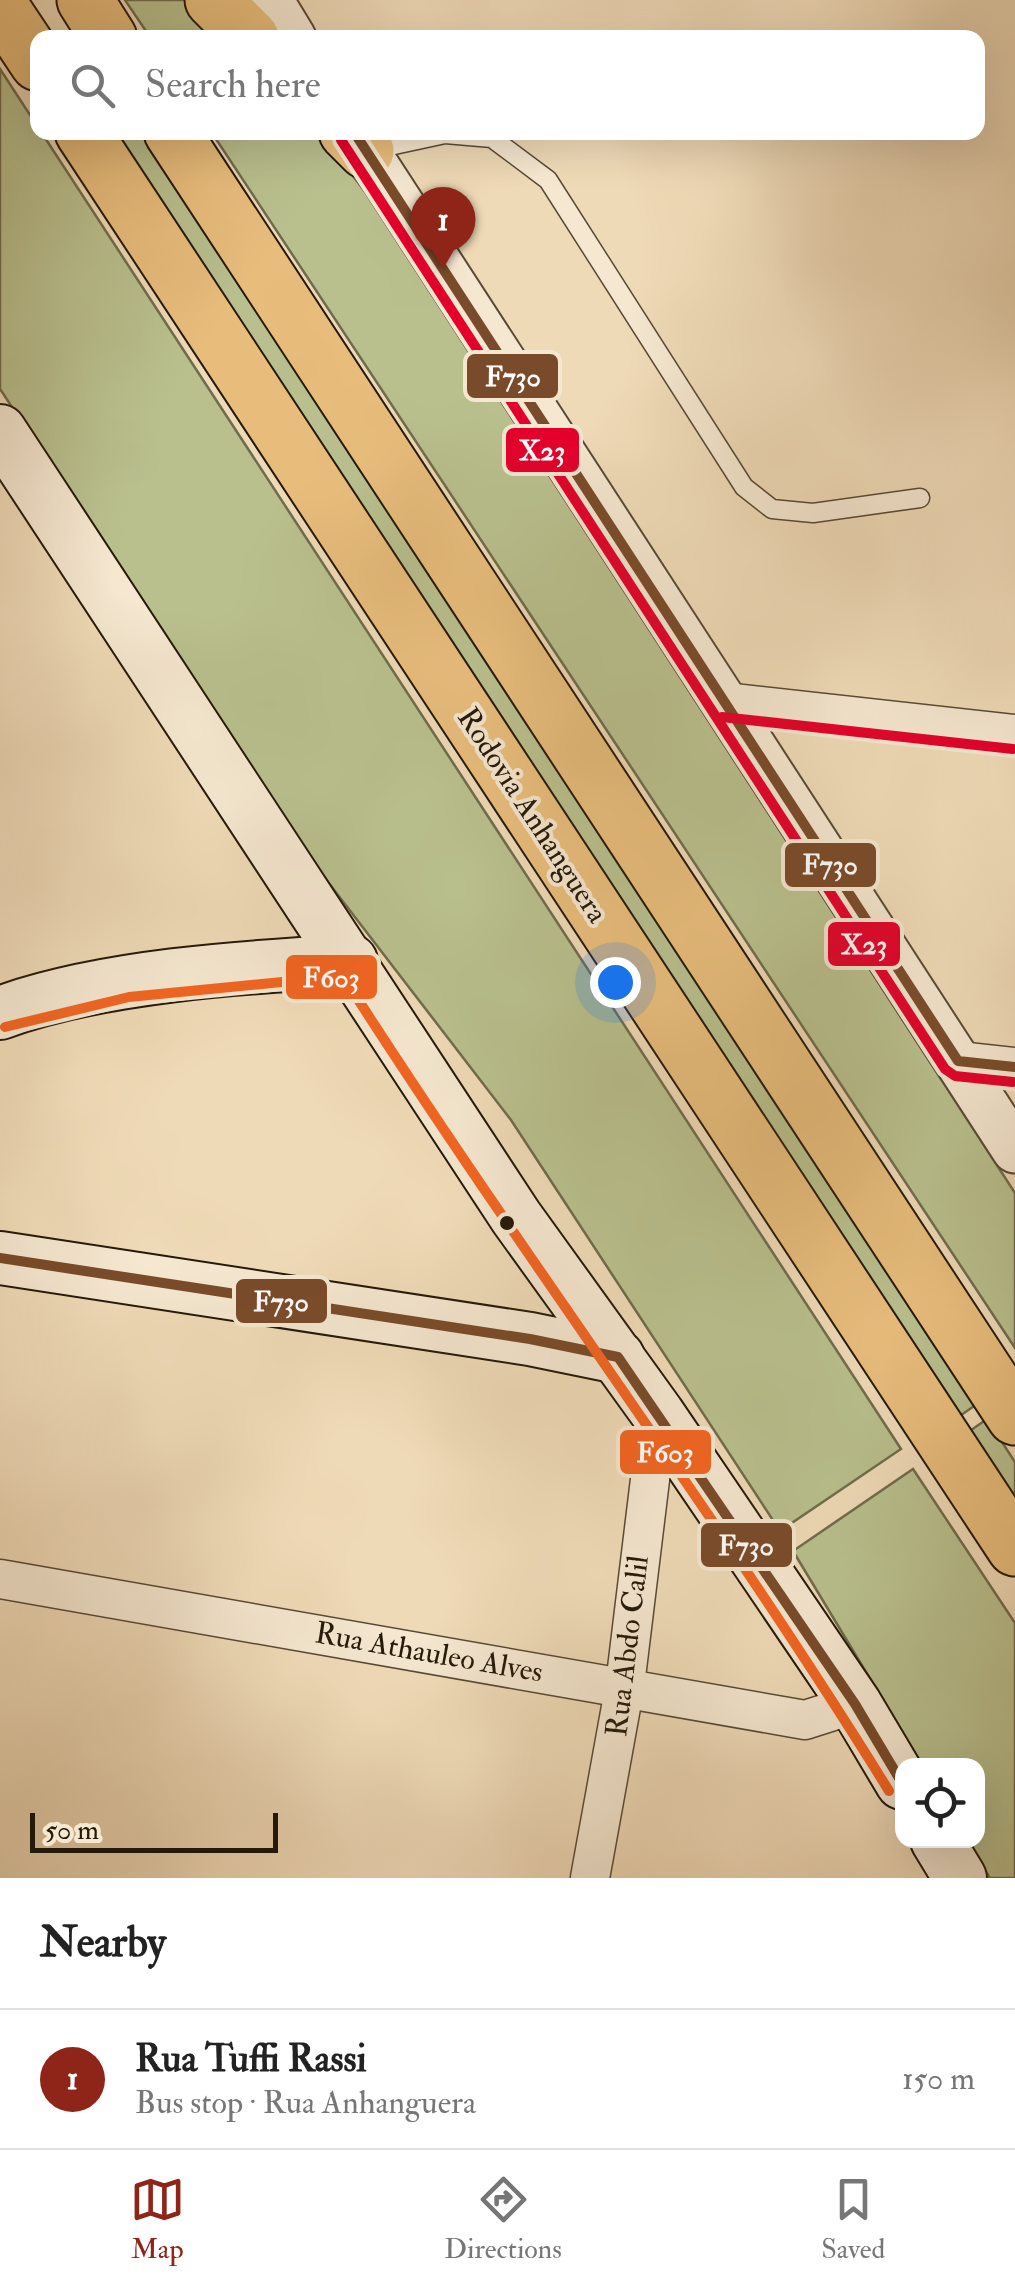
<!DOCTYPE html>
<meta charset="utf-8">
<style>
:root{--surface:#fff;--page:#f6f6f6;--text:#222;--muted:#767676;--line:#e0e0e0;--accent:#8f2418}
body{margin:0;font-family:"IM FELL Double Pica",serif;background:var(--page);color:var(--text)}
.controls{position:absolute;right:30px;bottom:30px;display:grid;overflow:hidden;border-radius:20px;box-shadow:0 10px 40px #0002}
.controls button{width:90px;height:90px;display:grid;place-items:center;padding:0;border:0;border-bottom:2px solid var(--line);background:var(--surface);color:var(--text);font:50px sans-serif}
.scale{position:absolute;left:30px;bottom:25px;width:248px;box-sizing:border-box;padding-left:10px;border:5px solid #25190a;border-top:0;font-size:28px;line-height:35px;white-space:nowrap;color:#25190a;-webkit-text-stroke:8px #f5e7d0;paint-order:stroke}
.you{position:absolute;left:615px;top:982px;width:35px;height:35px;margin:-25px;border:8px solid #fff;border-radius:50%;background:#1a73e8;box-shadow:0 0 0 15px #1a73e833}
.badge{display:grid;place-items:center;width:65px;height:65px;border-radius:50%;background:var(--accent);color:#fff;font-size:32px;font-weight:700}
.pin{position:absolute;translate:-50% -82px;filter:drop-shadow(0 2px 5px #0008)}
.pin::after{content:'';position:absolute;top:52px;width:35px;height:30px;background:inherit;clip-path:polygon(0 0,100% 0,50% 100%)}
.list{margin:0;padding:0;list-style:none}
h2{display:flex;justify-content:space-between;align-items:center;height:130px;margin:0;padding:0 40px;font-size:42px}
h2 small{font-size:32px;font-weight:400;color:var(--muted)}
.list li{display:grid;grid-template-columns:65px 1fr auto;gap:30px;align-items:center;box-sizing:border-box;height:140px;padding:0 40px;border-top:2px solid var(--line)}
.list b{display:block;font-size:38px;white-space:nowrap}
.list p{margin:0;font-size:32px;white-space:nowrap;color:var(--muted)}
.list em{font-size:32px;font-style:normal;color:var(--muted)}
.icon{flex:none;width:55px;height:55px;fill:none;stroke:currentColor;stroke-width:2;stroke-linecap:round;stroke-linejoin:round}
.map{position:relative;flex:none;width:1015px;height:1878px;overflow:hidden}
.search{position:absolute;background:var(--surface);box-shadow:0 10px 40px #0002;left:30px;right:30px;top:30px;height:110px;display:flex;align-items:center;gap:25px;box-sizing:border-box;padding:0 35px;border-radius:20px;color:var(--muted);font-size:38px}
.sheet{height:270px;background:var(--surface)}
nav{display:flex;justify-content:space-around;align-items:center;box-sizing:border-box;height:140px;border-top:2px solid var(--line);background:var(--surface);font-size:28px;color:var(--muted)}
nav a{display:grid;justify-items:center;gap:5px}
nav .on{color:var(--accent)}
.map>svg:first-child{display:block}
.green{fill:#b9c08e;stroke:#6f6c4c;stroke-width:2.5}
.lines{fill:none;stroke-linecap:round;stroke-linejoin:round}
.service-casing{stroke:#584935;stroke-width:21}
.minor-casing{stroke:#584935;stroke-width:41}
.tertiary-casing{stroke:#584935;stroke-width:49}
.secondary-casing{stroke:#25190a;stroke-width:56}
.motorway-casing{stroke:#25190a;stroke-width:59}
.service{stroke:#f5e7d0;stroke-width:18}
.minor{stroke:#f5e7d0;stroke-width:38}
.tertiary{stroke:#f5e7d0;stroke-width:45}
.secondary{stroke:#f5e7d0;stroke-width:52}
.motorway{stroke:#e8bd7c;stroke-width:55}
.bus-1-casing{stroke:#f5e7d0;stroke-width:18}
.bus-2-casing{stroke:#f5e7d0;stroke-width:18}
.bus-3-casing{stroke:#f5e7d0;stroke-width:18}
.bus-1{stroke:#7a4b2a;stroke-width:10}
.bus-2{stroke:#e4002b;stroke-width:10}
.bus-3{stroke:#f26522;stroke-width:10}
.bus-dot{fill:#25190a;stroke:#f5e7d0;stroke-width:4}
.labels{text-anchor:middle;stroke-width:8;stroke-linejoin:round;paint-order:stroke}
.street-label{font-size:30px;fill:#25190a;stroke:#f5e7d0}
.line-badge{stroke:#f5e7d0;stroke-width:4}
.badge-label{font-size:28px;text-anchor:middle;font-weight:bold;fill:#fff}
</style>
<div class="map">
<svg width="1015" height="1878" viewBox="0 0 1015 1878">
<rect width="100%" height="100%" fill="#efdab7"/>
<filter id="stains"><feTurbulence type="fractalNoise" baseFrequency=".002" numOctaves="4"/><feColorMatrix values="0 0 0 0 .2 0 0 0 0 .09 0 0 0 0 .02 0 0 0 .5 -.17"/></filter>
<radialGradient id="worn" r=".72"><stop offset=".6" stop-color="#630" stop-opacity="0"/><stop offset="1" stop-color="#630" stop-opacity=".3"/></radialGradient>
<!-- green -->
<g class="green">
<polygon points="125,0 198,0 236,37 150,37"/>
<polygon points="0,69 901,1449 780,1531 511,1120 308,856 0,389"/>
<polygon points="116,133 142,133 977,1404 957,1418"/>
<polygon points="212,133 320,133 366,193 1015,1193 1015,1348"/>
<polygon points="987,1419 1015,1462 1015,1511 964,1435"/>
<polygon points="913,1469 1015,1623 1015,1878 990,1878 967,1841 978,1840 978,1766 922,1765 793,1551"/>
</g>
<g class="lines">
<defs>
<polyline id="service" points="371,150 445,134 492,138 548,180 744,487 772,509 813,513 920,498"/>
<g id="minor">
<polyline points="724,702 1015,734"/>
<polyline points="958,1061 1015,1067"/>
<polyline points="0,1579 805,1720 855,1704"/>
<polyline points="590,1878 625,1685 658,1414"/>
</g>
<g id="tertiary">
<polyline points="270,0 293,38"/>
<polyline points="354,132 1015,1150"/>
</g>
<g id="secondary">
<polyline points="0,431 516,1217 658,1414 855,1704 902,1783"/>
<path d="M0 1013C100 976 243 967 351 961"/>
<polyline points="0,1258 530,1339 618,1357"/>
<polyline points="937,1840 960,1878"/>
</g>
<g id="motorway">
<polyline points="85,0 109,38"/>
<polyline points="213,0 251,38"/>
<polyline points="0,6 38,63"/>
<polyline points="83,132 1015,1548"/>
<polyline points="172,132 1015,1417"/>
<polyline points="347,132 366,151"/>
</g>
</defs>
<!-- service casing -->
<use href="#service" class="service-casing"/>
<!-- minor casing -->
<use href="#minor" class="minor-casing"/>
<!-- tertiary casing -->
<use href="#tertiary" class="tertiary-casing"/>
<!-- secondary casing -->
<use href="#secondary" class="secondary-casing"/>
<!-- motorway casing -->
<use href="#motorway" class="motorway-casing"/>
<!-- service -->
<use href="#service" class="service"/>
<!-- minor -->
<use href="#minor" class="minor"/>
<!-- tertiary -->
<use href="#tertiary" class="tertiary"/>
<!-- secondary -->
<use href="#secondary" class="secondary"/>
<!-- motorway -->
<use href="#motorway" class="motorway"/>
<defs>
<g id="bus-1">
<polyline points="354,132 958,1061 1015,1067"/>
<polyline points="0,1258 530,1339 618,1357 855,1704 902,1783"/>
</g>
<g id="bus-2">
<polyline points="341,140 945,1069 955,1076 1013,1082"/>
<polyline points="722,717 1013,749"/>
</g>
<path id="bus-3" d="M5 1027 129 997 343 976C519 1252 717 1513 889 1791"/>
</defs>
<!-- bus-1 casing -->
<use href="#bus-1" class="bus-1-casing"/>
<!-- bus-2 casing -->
<use href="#bus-2" class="bus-2-casing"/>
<!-- bus-3 casing -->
<use href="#bus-3" class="bus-3-casing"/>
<!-- bus-1 -->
<use href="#bus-1" class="bus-1"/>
<!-- bus-2 -->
<use href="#bus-2" class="bus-2"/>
<!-- bus-3 -->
<use href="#bus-3" class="bus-3"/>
</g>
<!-- markers -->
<circle class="bus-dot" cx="507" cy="1223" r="9"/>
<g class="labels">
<!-- street labels -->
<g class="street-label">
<text transform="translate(533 815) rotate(57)" y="10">Rodovia Anhanguera</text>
<text transform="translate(627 1646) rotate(-83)" y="10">Rua Abdo Calil</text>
<text transform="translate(429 1652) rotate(10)" y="10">Rua Athauleo Alves</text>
</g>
</g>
<g class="line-badge">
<rect x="465" y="352" width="95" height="48" rx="10" fill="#7a4b2a"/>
<rect x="504" y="426" width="77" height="48" rx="10" fill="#e4002b"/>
<rect x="783" y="841" width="95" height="48" rx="10" fill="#7a4b2a"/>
<rect x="826" y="920" width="76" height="48" rx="10" fill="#e4002b"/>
<rect x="284" y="953" width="95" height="48" rx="10" fill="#f26522"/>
<rect x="234" y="1277" width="95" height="48" rx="10" fill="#7a4b2a"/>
<rect x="618" y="1428" width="95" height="48" rx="10" fill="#f26522"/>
<rect x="699" y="1521" width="95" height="48" rx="10" fill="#7a4b2a"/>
</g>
<g class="badge-label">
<text x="513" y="386">F730</text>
<text x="542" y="460">X23</text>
<text x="830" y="874">F730</text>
<text x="864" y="954">X23</text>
<text x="331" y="987">F603</text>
<text x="281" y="1311">F730</text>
<text x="665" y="1462">F603</text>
<text x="746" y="1555">F730</text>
</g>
<rect width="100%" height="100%" filter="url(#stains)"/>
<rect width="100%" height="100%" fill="url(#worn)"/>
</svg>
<div class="controls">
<button><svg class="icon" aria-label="locate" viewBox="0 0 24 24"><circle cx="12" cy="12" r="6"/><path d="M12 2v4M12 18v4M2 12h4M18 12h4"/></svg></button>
</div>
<div class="scale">50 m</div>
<div class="you"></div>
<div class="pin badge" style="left:443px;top:269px">1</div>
<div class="search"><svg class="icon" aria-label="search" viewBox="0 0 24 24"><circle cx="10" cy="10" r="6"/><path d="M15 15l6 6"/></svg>Search here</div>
</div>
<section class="sheet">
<h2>Nearby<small></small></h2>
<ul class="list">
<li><span class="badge">1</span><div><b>Rua Tuffi Rassi</b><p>Bus stop · Rua Anhanguera</p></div><em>150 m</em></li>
</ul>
</section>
<nav>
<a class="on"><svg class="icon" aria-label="map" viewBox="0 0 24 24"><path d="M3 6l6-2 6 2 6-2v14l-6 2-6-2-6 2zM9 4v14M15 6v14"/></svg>Map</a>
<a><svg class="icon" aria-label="directions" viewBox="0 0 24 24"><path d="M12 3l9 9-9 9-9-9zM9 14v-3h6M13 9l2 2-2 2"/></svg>Directions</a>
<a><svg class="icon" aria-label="saved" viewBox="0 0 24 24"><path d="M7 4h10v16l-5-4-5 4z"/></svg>Saved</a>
</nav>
